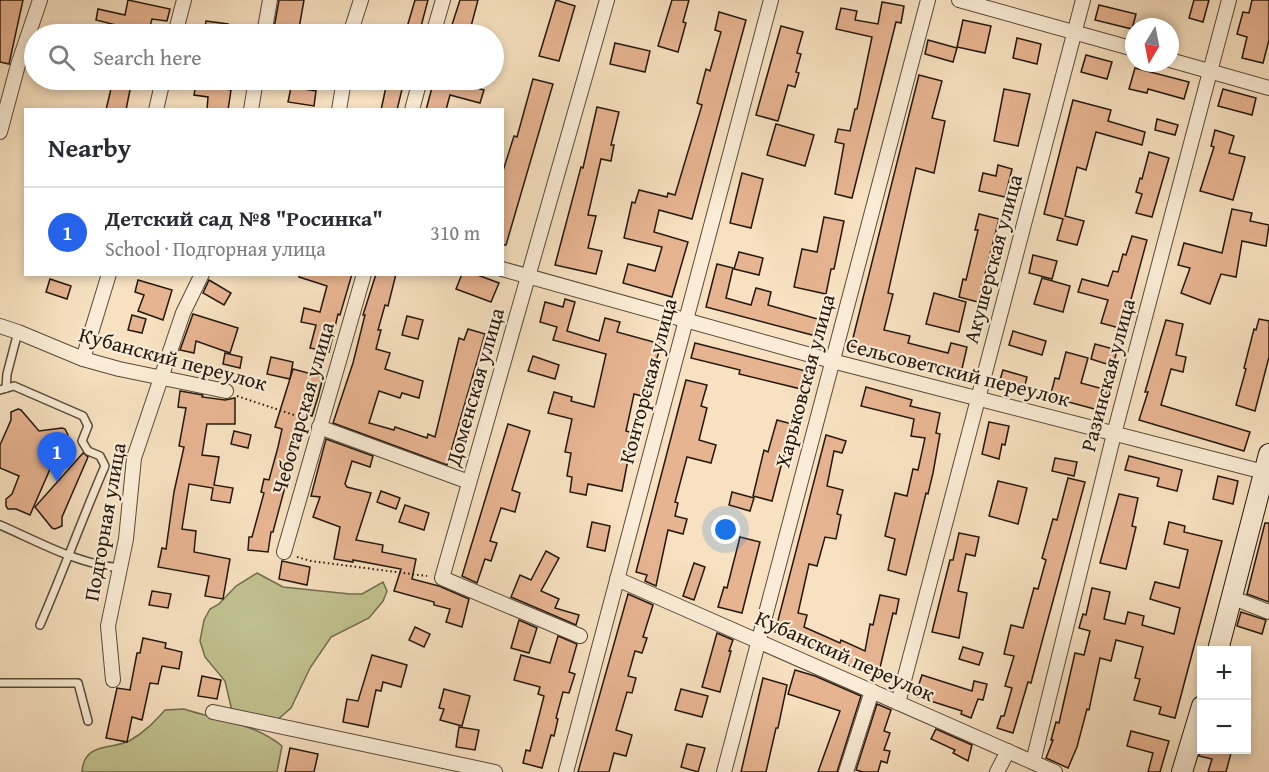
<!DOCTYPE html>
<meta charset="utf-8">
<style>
:root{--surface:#fff;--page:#f2f2f3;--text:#2b2b33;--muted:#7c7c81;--line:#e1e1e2;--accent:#2563eb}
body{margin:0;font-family:"Gentium Book Plus",serif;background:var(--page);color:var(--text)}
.controls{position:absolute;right:18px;bottom:18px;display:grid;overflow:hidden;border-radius:0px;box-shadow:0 3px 9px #0003}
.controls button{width:54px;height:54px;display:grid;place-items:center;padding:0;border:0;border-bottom:2px solid var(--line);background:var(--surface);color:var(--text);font:30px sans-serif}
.compass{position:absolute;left:1125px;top:18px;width:54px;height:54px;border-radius:50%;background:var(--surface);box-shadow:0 3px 9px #0003;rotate:190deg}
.you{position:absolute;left:726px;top:530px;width:21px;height:21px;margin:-15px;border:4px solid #fff;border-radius:50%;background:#1a73e8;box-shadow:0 0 0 9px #1a73e833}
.badge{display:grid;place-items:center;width:39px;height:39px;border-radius:50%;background:var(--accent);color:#fff;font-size:20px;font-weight:700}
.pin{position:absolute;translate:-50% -50px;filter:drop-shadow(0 2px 3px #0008)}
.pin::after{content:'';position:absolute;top:32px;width:21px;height:18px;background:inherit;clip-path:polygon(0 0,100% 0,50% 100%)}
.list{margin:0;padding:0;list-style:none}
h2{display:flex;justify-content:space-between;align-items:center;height:78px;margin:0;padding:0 24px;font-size:26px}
h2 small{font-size:20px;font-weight:400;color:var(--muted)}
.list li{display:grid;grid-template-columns:39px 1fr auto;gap:18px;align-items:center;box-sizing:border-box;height:90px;padding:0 24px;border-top:2px solid var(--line)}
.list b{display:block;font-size:22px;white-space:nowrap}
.list p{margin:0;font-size:20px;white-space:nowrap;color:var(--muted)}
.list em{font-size:20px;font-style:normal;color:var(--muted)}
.icon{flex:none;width:33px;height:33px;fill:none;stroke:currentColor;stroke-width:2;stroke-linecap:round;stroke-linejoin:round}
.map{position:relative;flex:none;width:1269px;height:772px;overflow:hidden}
.search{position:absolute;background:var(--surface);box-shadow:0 3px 9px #0003;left:24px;top:24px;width:480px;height:66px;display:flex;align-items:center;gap:15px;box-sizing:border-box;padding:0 21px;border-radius:33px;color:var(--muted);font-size:22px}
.panel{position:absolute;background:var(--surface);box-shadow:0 3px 9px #0003;left:24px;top:108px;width:480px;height:168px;border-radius:0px}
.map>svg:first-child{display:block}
.green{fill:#c1c290;stroke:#726d4e;stroke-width:1.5}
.building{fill:#e7b491;stroke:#23180d;stroke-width:1.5}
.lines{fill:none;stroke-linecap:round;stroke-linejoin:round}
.lane-casing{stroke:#584a3a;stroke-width:10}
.street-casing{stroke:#584a3a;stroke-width:16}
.secondary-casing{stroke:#23180d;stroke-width:22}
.path{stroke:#23180d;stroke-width:2;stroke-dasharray:1.5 3;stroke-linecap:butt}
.lane{stroke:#faecd6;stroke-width:7}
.street{stroke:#faecd6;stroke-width:14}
.secondary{stroke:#faecd6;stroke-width:20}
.labels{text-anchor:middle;stroke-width:4.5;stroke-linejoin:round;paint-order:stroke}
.street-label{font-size:21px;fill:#23180d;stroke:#faecd6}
</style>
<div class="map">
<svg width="1269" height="772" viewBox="0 0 1269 772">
<rect width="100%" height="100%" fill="#f7e1c0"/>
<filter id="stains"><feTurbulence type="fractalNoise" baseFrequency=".00333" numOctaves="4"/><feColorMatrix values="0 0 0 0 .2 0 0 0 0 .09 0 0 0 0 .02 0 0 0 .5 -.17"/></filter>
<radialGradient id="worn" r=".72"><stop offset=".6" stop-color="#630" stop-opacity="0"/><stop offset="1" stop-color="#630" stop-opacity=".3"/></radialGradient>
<!-- green -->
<g class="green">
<polygon points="257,573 283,587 350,594 362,594 383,582 387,591 383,601 369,618 331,637 310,668 291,708 276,721 232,711 225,681 205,657 200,641 204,620 210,609 219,604 236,586"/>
<path d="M184 709C217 720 254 723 282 746L277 772H82C84 742 110 750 129 741 144 733 154 722 165 710Z"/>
</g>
<!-- building -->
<g class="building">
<polygon points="0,0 23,0 9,64 0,62"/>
<polygon points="128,0 170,9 167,21 152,19 148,34 130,34 132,29 96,20 98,9 125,15"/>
<polygon points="279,0 304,0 298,34 273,34"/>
<polygon points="415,0 428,0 419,34 405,34"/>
<polygon points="460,0 478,0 469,34 449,34"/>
<polygon points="556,0 575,6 559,61 539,56"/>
<polygon points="672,0 689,0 683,22 686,23 678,52 658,46"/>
<polygon points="1194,0 1209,0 1203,22 1189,18"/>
<polygon points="1252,0 1269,0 1269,40 1263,63 1242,58 1247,37 1237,34 1243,12 1249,13"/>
<polygon points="882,2 904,6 901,23 896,22 852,198 835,194 844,144 835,142 838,129 850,131 855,109 857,109 872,37 836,29 841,8 857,11 855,20 878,24"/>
<polygon points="1099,5 1136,14 1132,29 1095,20"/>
<polygon points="719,12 746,20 692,219 659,210 654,232 688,242 672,297 623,283 628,264 655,271 662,247 624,238 632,202 635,203 639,190 667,197 668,193 675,195 702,105 697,103 706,69 710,71 721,32 715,30"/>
<polygon points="963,20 991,26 985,53 957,47"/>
<polygon points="206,21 228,24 226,34 204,34"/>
<polygon points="781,26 803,32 797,53 801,54 796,72 799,73 795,87 788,85 778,121 756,115"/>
<polygon points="1017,38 1041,44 1037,64 1013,58"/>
<polygon points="928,40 957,48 953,62 925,54"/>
<polygon points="615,43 650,51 645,72 610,64"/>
<polygon points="1086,55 1112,62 1107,79 1081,72"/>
<polygon points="1135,68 1189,82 1184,99 1148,89 1147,93 1129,89"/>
<polygon points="919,75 942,81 932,118 945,121 934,173 916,168 888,293 893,294 884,330 910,336 908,343 948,353 951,343 967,347 961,373 851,346"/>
<polygon points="533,79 553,84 506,245 502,245 502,174 514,136 517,137"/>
<polygon points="113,80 132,80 126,110 106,110"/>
<polygon points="434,80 455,80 454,82 484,90 480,103 450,95 446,110 426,110"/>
<polygon points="387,82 403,85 397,110 381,110"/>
<polygon points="196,84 231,90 228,110 207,110 208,97 194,95"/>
<polygon points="291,87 316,91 314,106 288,102"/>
<polygon points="1004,89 1030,94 1018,146 994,141"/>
<polygon points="1223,89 1256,98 1252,115 1218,106"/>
<polygon points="1073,100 1111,110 1108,121 1145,132 1142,145 1096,132 1086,170 1077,167 1065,216 1084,221 1077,245 1057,240 1063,219 1044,214"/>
<polygon points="597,107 619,112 611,145 614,145 611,161 601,159 588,215 596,216 588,248 602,251 596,274 555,265 581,167 583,168"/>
<polygon points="1157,119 1178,125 1175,135 1155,130"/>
<polygon points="776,124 814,135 805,166 767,155"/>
<polygon points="1215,130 1234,136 1229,153 1245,157 1233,200 1200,191 1214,147 1211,146"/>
<polygon points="1149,152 1169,158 1152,217 1136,213 1142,194 1136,192 1140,178 1142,179"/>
<polygon points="998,165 1012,169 1005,197 979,191 983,173 996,176"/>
<polygon points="742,173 763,179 751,228 730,223"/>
<polygon points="1232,209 1252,213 1250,221 1269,225 1266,246 1242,241 1236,277 1221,274 1210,304 1181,293 1190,268 1178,265 1184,243 1222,253"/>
<polygon points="979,214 999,219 978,302 959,297 963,279 966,280 978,230 975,230"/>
<polygon points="824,217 844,221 834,269 831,269 826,294 794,287 802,249 817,252"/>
<polygon points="1132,236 1147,240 1123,329 1101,323 1108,300 1078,292 1082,279 1108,286 1113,271 1118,272 1123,254 1126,255"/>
<polygon points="739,252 763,258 759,275 734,269"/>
<polygon points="1033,255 1057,261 1052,279 1029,273"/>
<polygon points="717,264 733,268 726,298 751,305 756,288 771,292 768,305 821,320 816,336 706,307"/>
<polygon points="300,274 352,274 340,315 338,314 329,352 310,348 316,325 301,322 304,308 320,312 327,286 299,277"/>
<polygon points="376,274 396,274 388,306 385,305 378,330 381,330 376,349 390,353 385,369 423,381 419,398 402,393 400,398 379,391 369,423 394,430 395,427 427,438 428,434 435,437 459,338 464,340 468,329 485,334 447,465 333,423 353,363 365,315 363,315"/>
<polygon points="462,274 475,274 499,283 491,302 456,289"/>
<polygon points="1042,278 1070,286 1063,312 1034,304"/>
<polygon points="50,279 71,286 67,299 46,292"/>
<polygon points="138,280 172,290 163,320 138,311 144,295 135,292"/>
<polygon points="209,280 231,293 224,305 203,293"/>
<polygon points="934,293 966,302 959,332 926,324"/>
<polygon points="565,299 575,302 567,331 599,341 605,318 620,322 617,332 661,344 646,397 634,394 626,431 636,434 634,445 631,444 622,491 588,484 586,495 570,492 572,477 567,476 571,453 565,452 572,419 548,413 554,392 572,397 571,401 594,407 606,354 553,340 557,327 540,322 545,302 563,307"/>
<polygon points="193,314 238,328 230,353 196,341 194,353 180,350"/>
<polygon points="132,315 146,319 142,333 128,330"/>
<polygon points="407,316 423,320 418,339 402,335"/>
<polygon points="1259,319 1269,321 1269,357 1255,411 1236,405 1246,369 1244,368 1254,329 1256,330"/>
<polygon points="1166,320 1183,324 1176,355 1186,357 1183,372 1171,369 1161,405 1250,432 1244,451 1139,420 1148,392 1145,392"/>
<polygon points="1013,331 1046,341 1042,355 1009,345"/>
<polygon points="695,343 806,371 801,389 739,374 740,370 691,358"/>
<polygon points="1095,344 1117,350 1113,366 1091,359"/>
<polygon points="1066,352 1088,358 1081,383 1107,390 1102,411 1050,397 1055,378 1059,379"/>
<polygon points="225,353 242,357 240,368 223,364"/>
<polygon points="533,356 559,365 555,379 528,371"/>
<polygon points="271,357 293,362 290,379 267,374"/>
<polygon points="293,369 323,377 318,397 312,416 306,414 298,438 273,532 271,532 268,552 248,550 249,537 252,537 264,493 261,492 264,479 269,480 278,447 282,429 275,427"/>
<polygon points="1003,370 1027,377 1024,389 999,383"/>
<polygon points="686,380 707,385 701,406 707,408 699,440 716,445 711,463 687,457 675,502 678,503 675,516 687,519 683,534 668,530 656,586 645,581 647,575 636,572"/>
<polygon points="866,387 912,400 910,406 940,413 936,433 940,434 933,473 928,494 926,493 906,575 888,570 895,539 885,536 895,493 907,496 913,469 918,470 925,438 911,436 914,419 861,406"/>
<polygon points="180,391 203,395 202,397 225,400 235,398 235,424 207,424 202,455 219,457 214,485 233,488 230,503 211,500 213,488 189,484 182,529 196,531 194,552 230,559 223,599 205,596 209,576 158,567 162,548 166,549 174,492 184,447 179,446 186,408 178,407"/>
<polygon points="18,409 21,410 39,431 62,428 65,429 68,435 61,444 30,515 16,509 8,509 6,506 6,499 12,494 19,476 0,468 0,445 11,420 11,412"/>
<polygon points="777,420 792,424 772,501 753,496 764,450 768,452"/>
<polygon points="989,422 1009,426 1005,445 1002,444 999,459 982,454"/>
<polygon points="508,424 530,431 512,490 520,493 515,512 501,508 490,541 497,543 491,561 485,559 477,583 462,576"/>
<polygon points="234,431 251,435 248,448 231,444"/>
<polygon points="826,435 846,441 842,453 834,451 827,486 843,490 837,514 841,515 836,539 825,537 817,566 809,564 798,613 807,615 804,627 840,643 841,640 865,651 870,624 873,625 880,595 899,599 896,614 893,613 878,676 868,674 801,644 804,639 775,632"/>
<polygon points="326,439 373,456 370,467 352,461 345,484 347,487 371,493 356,540 383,545 382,552 416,559 412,579 439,586 469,599 462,627 446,622 450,609 434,605 434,602 394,591 401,569 353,560 353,562 334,559 340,527 313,517 320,497 311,496"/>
<polygon points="83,453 88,457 62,517 62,526 55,529 52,528 35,507"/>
<polygon points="1129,456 1182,470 1177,491 1157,486 1159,478 1125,470"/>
<polygon points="1055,458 1077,462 1074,476 1052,471"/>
<polygon points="1218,476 1238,481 1233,504 1213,499"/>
<polygon points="1068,478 1085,482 1036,664 1031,683 1028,682 1013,733 997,728 1001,716 1004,716 1012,688 1005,686 1014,656 1004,654 1011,625 1023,628 1034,588 1038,589 1046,560 1042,558 1053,519 1057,520"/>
<polygon points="998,481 1027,488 1018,524 989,516"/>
<polygon points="381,491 400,498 396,509 377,502"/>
<polygon points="732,492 754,498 750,511 729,505"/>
<polygon points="1119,494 1138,498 1132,526 1136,527 1126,569 1100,563"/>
<polygon points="405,505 429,513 424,530 399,522"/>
<polygon points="592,522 610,526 605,551 587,547"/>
<polygon points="1169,522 1185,526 1184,532 1222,541 1175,718 1159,714 1161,707 1134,700 1140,679 1135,678 1143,647 1116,640 1111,661 1100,658 1089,710 1087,709 1077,747 1068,768 1046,758 1053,740 1051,740 1056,722 1059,723 1075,653 1084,655 1090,631 1079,628 1083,614 1086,615 1092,588 1110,592 1104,619 1125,624 1128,612 1144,616 1142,625 1174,634 1180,608 1150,599 1155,582 1179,588 1188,550 1164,544"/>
<polygon points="1265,523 1269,523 1269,602 1247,594"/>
<polygon points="959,533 979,537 975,556 966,554 958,591 967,593 959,638 932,632 950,560 953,560"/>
<polygon points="740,537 760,542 742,613 718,607 724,587 727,588"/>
<polygon points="546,551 559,558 541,591 559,599 555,608 579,615 576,625 511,597 520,575 531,580"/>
<polygon points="282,561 310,567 307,585 279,579"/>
<polygon points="694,563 705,567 694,600 683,596"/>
<polygon points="152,591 171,594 168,608 149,605"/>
<polygon points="628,594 653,605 643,637 647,638 642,653 635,651 628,676 636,678 632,693 627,692 616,730 632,735 626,756 614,753 609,772 578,772"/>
<polygon points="1241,612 1266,620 1262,634 1237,626"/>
<polygon points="519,620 537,628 529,653 511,648"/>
<polygon points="415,627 430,634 424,647 409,640"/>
<polygon points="717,633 733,640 729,651 731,651 720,692 702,687"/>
<polygon points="558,636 577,644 569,672 575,674 569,693 563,692 556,718 558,719 554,736 551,735 542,768 523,763 526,750 530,751 544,696 538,694 540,687 514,680 521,655 550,663"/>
<polygon points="143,638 166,643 165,648 182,652 179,669 162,666 158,684 150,683 142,720 132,717 127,742 106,738 117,688 130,690 137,653 140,653"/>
<polygon points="963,647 983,653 979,665 959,659"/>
<polygon points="372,655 407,665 401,687 383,682 381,691 376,690 368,727 343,722 347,699 358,701"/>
<polygon points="795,670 815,676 861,696 837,772 818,772 840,711 788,694"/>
<polygon points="922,675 972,691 974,681 987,684 983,700 978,699 971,718 961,714 962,711 915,696"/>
<polygon points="202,676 221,680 217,699 198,696"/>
<polygon points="763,678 787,685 778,728 776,728 766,772 741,772"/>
<polygon points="444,689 470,696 462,726 440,720 444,709 439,708"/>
<polygon points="681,689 708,696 702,717 675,710"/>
<polygon points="877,704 891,710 884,731 890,733 884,750 890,751 887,763 881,761 878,772 863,772 856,770"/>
<polygon points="459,727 479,730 475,750 456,747"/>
<polygon points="936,729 972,745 968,761 953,753 955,750 931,739"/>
<polygon points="1131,731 1169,741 1160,772 1148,772 1153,753 1127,746"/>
<polygon points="687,744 705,748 698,772 681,767"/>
<polygon points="290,748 318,754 314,772 285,772"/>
<polygon points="1201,750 1220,750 1231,753 1226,772 1208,772 1212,759 1199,756"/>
</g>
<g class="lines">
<defs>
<g id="lane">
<polyline points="6,388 7,374 18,332"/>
<path d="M0 390 14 386 83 416 88 426 82 441 88 451 100 456 105 466C82 519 63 572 40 625"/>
<path d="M0 525C39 542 77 564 120 568"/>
<polyline points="0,683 78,683 88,721"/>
</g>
<g id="street">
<polyline points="959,0 1134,49"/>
<polyline points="175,34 184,0"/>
<polyline points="264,34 270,0"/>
<polyline points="350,34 361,0"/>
<polyline points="433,34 443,0"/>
<polyline points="1170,60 1269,88"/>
<polyline points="156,110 163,80"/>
<polyline points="251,110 256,80"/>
<polyline points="339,110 344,80"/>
<polyline points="412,110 420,80"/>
<polyline points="0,132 18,65 40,0"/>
<polyline points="502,269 832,361 1264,472"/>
<polyline points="0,326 18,332 83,359 119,369 226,391"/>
<polyline points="83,359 109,274"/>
<polyline points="319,427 469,482"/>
<polyline points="284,552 364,274"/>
<polyline points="617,579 1055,772"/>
<polyline points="1233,598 1269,612"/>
<polyline points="580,636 442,578 607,0"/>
<polyline points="113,680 108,626 126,539 134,458 183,313 202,274"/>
<polyline points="898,703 1083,0"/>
<polyline points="213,712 495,772"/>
<polyline points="1033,762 1114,434 1229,0"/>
<polyline points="566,772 771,0"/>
<polyline points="724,772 928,0"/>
<polyline points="846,772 872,691"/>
<polyline points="997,772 1008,751"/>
</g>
<g id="secondary">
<polyline points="1218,650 1269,454"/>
<polyline points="1182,772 1202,706"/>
</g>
</defs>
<!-- lane casing -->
<use href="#lane" class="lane-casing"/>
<!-- street casing -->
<use href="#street" class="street-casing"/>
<!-- secondary casing -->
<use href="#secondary" class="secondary-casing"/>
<!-- path -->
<g class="path">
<polyline points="237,396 309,420"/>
<polyline points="297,557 311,561 427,576"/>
</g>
<!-- lane -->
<use href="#lane" class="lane"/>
<!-- street -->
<use href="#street" class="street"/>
<!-- secondary -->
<use href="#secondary" class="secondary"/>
</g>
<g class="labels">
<!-- street labels -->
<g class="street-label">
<text transform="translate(993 259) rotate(-75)" y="7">Акушерская улица</text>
<text transform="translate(173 359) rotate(15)" y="7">Кубанский переулок</text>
<text transform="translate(958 372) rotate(14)" y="7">Сельсоветский переулок</text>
<text transform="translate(1108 375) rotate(-75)" y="7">Разинская улица</text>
<text transform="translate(648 381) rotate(-75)" y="7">Конторская улица</text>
<text transform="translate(805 381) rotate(-75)" y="7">Харьковская улица</text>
<text transform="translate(475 387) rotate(-74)" y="7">Доменская улица</text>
<text transform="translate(303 408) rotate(-74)" y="7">Чеботарская улица</text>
<text transform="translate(105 522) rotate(-80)" y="7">Подгорная улица</text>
<text transform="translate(845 656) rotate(24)" y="7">Кубанский переулок</text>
</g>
</g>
<rect width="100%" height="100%" filter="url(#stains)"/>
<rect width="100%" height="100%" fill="url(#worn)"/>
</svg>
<div class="controls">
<button>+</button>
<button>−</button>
</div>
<svg class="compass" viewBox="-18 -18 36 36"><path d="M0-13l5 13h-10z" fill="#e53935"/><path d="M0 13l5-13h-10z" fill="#7c7c81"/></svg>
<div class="you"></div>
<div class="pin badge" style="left:57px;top:482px">1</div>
<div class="search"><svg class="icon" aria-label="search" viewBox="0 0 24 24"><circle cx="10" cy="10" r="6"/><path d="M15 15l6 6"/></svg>Search here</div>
<section class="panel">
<h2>Nearby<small></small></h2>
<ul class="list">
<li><span class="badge">1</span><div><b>Детский сад №8 &quot;Росинка&quot;</b><p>School · Подгорная улица</p></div><em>310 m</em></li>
</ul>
</section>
</div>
